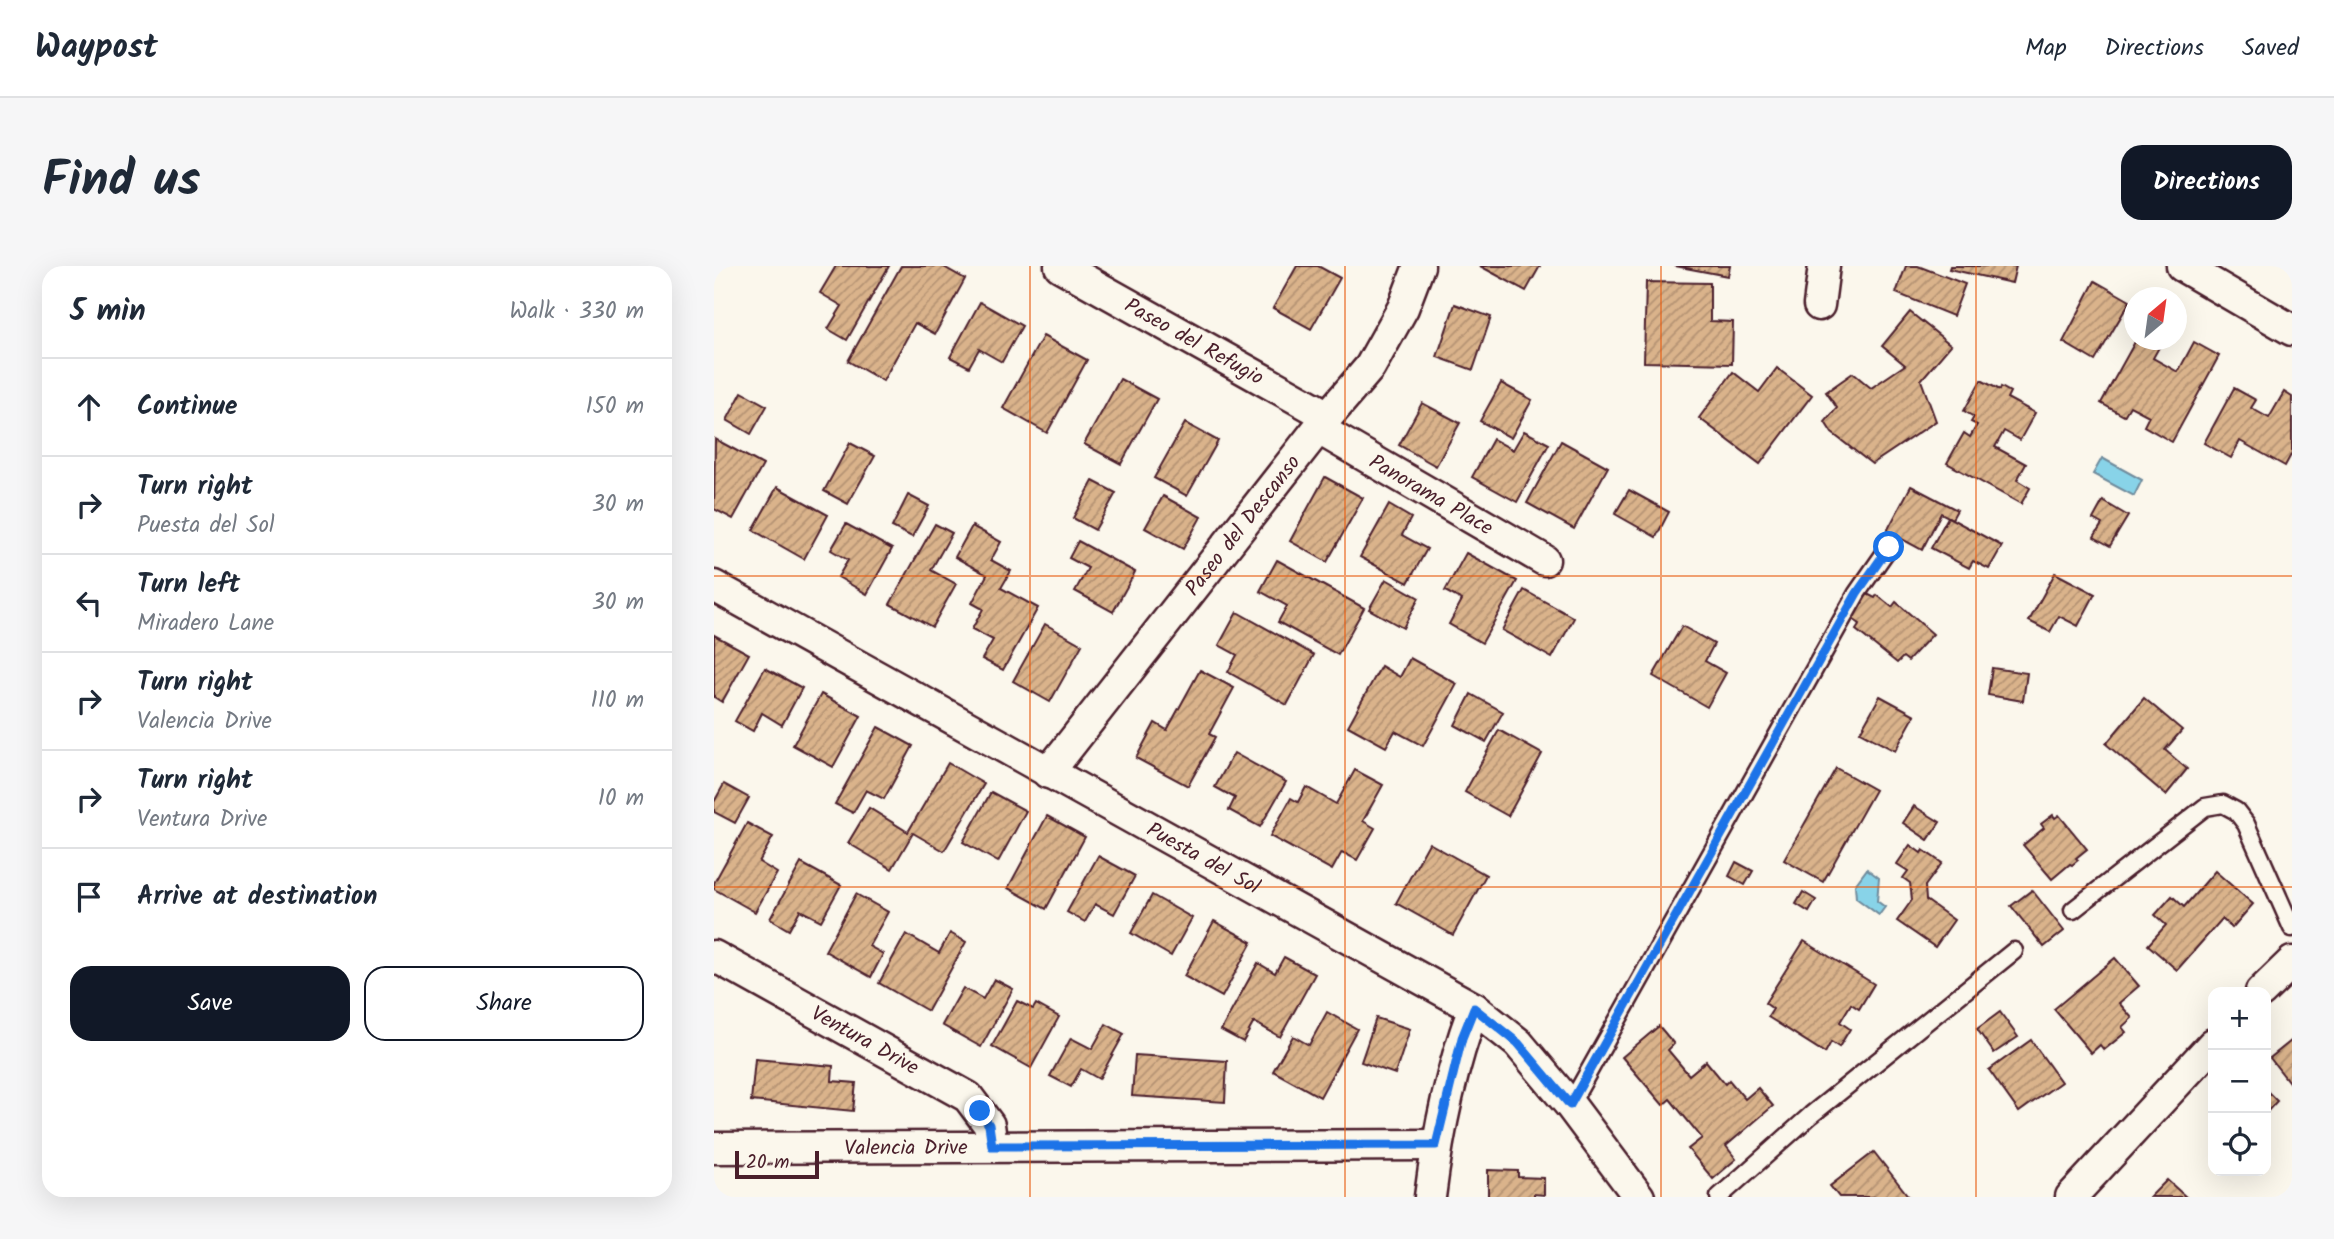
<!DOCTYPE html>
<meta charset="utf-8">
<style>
:root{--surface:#fff;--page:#f6f6f7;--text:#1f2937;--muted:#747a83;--line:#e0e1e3;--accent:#111827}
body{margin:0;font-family:Kalam,sans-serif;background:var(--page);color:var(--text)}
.controls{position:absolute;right:21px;bottom:21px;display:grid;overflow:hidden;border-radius:14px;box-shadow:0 7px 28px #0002}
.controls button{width:63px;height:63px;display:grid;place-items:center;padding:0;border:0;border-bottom:2px solid var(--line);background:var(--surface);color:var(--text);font:35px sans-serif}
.compass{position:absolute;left:1410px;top:21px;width:63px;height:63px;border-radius:50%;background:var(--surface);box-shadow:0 7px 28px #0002;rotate:29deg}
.scale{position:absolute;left:21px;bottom:18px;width:84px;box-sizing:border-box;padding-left:7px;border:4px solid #4a1f2b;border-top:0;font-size:19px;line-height:24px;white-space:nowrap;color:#4a1f2b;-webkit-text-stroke:5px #fbf7ec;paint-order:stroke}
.stop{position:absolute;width:21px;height:21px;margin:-16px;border:5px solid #1a73e8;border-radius:50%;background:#fff}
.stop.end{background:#1a73e8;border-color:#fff;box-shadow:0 2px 7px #0008}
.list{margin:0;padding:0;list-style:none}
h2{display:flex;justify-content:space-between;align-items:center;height:91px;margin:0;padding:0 28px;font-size:30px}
h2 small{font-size:23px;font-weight:400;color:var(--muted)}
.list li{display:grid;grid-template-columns:46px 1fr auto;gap:21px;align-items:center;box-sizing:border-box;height:98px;padding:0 28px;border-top:2px solid var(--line)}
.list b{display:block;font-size:26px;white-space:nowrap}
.list p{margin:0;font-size:23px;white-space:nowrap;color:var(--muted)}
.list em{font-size:23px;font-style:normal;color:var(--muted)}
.actions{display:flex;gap:14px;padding:21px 28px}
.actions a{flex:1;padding:16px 0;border:2px solid var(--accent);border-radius:21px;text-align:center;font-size:24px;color:var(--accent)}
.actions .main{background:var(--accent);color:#fff}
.icon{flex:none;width:38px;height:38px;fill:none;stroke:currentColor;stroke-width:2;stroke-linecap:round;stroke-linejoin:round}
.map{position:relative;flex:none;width:1578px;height:931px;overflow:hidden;border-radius:21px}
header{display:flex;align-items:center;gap:42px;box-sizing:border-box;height:98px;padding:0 35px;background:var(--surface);border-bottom:2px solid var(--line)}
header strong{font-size:33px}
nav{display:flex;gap:38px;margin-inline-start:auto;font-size:24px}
.intro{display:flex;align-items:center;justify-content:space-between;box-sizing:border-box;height:168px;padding:0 42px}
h1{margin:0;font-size:49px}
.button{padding:18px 32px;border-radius:21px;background:var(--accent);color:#fff;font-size:24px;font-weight:700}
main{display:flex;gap:42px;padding:0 42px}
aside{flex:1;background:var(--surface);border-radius:21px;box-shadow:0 7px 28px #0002}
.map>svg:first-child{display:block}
.water{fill:#88d3e8;stroke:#6f8b9c;stroke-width:2}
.building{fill:url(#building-hatch);stroke:#4a1f2b;stroke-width:2}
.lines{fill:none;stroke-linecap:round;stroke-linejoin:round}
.service-casing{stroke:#4a1f2b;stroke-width:21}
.minor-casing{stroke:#4a1f2b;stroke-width:35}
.service{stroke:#fbf7ec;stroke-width:16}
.minor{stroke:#fbf7ec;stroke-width:30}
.route{stroke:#1a73e8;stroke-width:9}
.grid{fill:none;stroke:#e8590c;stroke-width:2;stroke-opacity:0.55}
.labels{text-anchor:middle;stroke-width:5;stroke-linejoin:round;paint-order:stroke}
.street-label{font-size:21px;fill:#4a1f2b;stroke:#fbf7ec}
</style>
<header>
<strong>Waypost</strong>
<nav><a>Map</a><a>Directions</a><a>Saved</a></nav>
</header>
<div class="intro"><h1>Find us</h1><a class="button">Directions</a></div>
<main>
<aside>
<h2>5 min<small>Walk · 330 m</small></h2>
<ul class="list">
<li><svg class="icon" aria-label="ahead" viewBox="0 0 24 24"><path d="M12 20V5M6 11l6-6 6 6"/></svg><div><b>Continue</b></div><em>150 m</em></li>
<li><svg class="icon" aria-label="right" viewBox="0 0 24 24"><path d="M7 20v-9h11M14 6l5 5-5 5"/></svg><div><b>Turn right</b><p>Puesta del Sol</p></div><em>30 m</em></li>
<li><svg class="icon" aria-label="left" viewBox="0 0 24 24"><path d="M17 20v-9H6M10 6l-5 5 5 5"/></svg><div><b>Turn left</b><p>Miradero Lane</p></div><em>30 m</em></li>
<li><svg class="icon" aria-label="right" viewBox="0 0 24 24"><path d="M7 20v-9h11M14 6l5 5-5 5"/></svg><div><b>Turn right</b><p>Valencia Drive</p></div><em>110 m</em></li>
<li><svg class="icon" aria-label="right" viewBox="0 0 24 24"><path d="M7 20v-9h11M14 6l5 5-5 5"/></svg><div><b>Turn right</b><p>Ventura Drive</p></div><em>10 m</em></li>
<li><svg class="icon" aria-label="arrive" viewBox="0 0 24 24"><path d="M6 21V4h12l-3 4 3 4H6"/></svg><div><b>Arrive at destination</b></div></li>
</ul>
<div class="actions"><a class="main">Save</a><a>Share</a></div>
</aside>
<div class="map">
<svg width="1578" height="931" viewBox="0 0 1578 931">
<defs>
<pattern id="building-hatch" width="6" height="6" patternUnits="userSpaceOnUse" patternTransform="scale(1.75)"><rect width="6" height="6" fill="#dab38b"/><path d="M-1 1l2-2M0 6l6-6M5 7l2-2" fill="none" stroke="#b39172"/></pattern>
</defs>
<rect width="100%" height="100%" fill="#fbf7ec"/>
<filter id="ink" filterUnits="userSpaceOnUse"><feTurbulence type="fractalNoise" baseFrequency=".0143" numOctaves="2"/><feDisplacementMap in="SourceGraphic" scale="14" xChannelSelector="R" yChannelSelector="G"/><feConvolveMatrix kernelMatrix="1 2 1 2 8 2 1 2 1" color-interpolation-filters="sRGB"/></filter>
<g filter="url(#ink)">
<!-- water -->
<g class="water">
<polygon points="1388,192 1428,214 1420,230 1379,208"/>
<polygon points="1153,603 1165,612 1163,635 1171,641 1165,649 1142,632 1141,619"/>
</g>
<!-- building -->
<g class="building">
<polygon points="122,0 175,0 133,74 114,63 128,40 106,27"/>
<polygon points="187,0 228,0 251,13 221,68 201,57 169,115 134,95"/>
<polygon points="583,0 604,0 626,12 597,63 559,42"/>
<polygon points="766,0 826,0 812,25"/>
<polygon points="961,0 1016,0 1014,10"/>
<polygon points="1192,0 1204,0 1251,18 1239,50 1182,27"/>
<polygon points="1236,0 1302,0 1298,17 1235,3"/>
<polygon points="1381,15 1416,35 1381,95 1349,76"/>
<polygon points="932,16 996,17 996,55 1019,56 1018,98 930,96"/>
<polygon points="266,36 308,60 288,96 265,83 255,101 236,91"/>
<polygon points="741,38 777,51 759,104 723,91"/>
<polygon points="1196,46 1237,79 1207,114 1222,155 1158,198 1118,167 1111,156 1123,142 1112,126 1139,107 1157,122 1191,99 1168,80"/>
<polygon points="329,70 373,94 333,167 289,142"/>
<polygon points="1422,74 1449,74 1439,92 1464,106 1480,76 1505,90 1458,176 1430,160 1435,150 1416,140 1410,150 1387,137"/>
<polygon points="1063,102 1098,129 1046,198 985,152 1019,106 1045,126"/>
<polygon points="406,113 443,133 407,198 370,178"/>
<polygon points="1267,114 1286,124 1287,121 1296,126 1293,132 1321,147 1306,174 1290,165 1281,181 1312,198 1303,214 1316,222 1307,238 1233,197 1250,167 1256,171 1263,159 1257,156 1260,151 1250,145"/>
<polygon points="787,117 818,134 797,172 766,155"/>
<polygon points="1520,122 1542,134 1537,142 1555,152 1570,126 1578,131 1578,187 1571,200 1526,175 1517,192 1490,177"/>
<polygon points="28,126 53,140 37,168 13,154"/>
<polygon points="708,137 746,157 722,200 685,179"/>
<polygon points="471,157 504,175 473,230 440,212"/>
<polygon points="810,165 835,178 803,236 758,211 779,173 799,184"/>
<polygon points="1,173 49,199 19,253 0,243"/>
<polygon points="847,175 894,201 860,263 813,237"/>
<polygon points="136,177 161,190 134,238 110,225"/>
<polygon points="611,211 649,232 613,296 576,275"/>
<polygon points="379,215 402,227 381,264 359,252"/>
<polygon points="1197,220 1243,244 1238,253 1227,247 1208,284 1173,265"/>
<polygon points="63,221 114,249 90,293 39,264"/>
<polygon points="915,224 955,246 942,271 901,248"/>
<polygon points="194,229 215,240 198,271 178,261"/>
<polygon points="449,230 487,251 469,283 431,262"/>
<polygon points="1389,235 1414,250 1396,280 1380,271 1388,258 1379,253"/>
<polygon points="675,239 697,252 688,269 713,283 694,317 646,291"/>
<polygon points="1234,251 1288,280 1275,303 1259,295 1255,302 1217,282"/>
<polygon points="132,258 178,283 153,328 124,311 134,294 117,284"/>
<polygon points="221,258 238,267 217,304 242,318 218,361 176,338"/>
<polygon points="258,260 287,276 277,294 297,305 287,322 324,342 289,404 268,393 279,374 258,363 269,343 258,337 273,309 241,291"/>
<polygon points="364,275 421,306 399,346 361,325 374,302 355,292"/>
<polygon points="752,287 803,315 768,377 735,358 748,334 731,325"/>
<polygon points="563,294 650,342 624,389 564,356 573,340 546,325"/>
<polygon points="1341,307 1381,328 1364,360 1345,350 1336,366 1315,355"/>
<polygon points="672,313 705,332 689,362 655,343"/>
<polygon points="810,324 860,352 838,392 788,364"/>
<polygon points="1151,327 1161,332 1163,329 1178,341 1182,336 1219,368 1194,395 1189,391 1183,397 1142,364 1146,358 1137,352"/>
<polygon points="523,346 600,389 573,439 514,406 523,389 505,379"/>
<polygon points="331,358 368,379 336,436 299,415"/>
<polygon points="968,360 1000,378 991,395 1012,407 993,441 939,410"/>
<polygon points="0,369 35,388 8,436 0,431"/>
<polygon points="696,392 743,418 709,480 681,465 672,481 634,460 667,400 686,411"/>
<polygon points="51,402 88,422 68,459 48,447 39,465 21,455"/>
<polygon points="1278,402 1313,407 1309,435 1274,429"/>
<polygon points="486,404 520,422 495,468 501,471 474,520 422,492 441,457 453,464"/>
<polygon points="107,428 147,450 119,501 79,479"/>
<polygon points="757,428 789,446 772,476 741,459"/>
<polygon points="1166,430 1201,449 1181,485 1146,466"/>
<polygon points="1430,432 1468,464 1451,484 1473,503 1452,529 1392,478"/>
<polygon points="164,461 199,480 170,533 152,524 139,547 121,538"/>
<polygon points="785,464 828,488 794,550 751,526"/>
<polygon points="520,487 572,516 546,561 515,544 521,532 501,521"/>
<polygon points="234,497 270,518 230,585 199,567 178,603 134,577 155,542 194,566"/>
<polygon points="1122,502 1161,524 1109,616 1070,594"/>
<polygon points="641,504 669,519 649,555 661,562 643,594 628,586 618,604 556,570 577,532 584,536 592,521 622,538"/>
<polygon points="10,518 35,532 21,557 0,546 0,536"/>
<polygon points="277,526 312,545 284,596 249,576"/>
<polygon points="1200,540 1226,556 1214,574 1189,557"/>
<polygon points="1339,549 1341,552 1345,549 1373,583 1362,592 1364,594 1358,599 1356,598 1338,613 1309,579 1330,562 1327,558"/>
<polygon points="333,550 371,571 332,643 294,622"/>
<polygon points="33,557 59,571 45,596 63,607 41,646 0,623 0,617"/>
<polygon points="715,577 772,609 739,669 682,637"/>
<polygon points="1196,579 1207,587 1209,584 1228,597 1211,620 1212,634 1240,654 1221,681 1183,655 1198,634 1196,617 1189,612 1194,605 1183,598"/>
<polygon points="384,590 421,610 400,648 381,638 371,656 353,646"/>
<polygon points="1022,596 1039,605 1031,619 1015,610"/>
<polygon points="87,597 127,619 107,655 86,644 75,664 56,653"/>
<polygon points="1501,605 1539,638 1518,662 1508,653 1463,704 1434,679 1452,659 1441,649 1458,630 1470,641"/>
<polygon points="1318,624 1350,665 1330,681 1297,640"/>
<polygon points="1089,626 1102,634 1095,646 1082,638"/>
<polygon points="142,628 174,646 155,680 169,688 157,711 111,685"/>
<polygon points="438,629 478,652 457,690 417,667"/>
<polygon points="500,655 538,676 508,731 470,710"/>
<polygon points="236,667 252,676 214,745 165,717 192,668 225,687"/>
<polygon points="1090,675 1160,718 1145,743 1137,738 1126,756 1136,763 1125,781 1117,776 1111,787 1054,751 1059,743 1051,737"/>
<polygon points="570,691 601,708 566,771 540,756 529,776 507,764 544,697 561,707"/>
<polygon points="1401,692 1425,720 1405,737 1418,752 1408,761 1412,766 1390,784 1386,779 1377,787 1340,743"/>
<polygon points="280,713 299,723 267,781 228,759 249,722 269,733"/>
<polygon points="303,735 319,743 322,738 345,751 317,802 278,780"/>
<polygon points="613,746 643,763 606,831 559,805 579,770 595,779"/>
<polygon points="1286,746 1304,771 1280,787 1263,763"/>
<polygon points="662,752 696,763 681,808 647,796"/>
<polygon points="392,758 410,768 385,813 367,803 357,821 336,810 357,772 378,783"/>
<polygon points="945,760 960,778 954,784 975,809 992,795 1011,818 1015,814 1031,833 1044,822 1059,840 1012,880 1022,893 999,913 974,883 988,872 956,833 949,839 908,791"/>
<polygon points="1317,774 1347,816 1305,846 1275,804"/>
<polygon points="1578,774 1578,820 1556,792"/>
<polygon points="421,789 513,795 511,836 418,830"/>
<polygon points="41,793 119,800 118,815 142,817 139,845 37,835"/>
<polygon points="1552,824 1563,835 1552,847"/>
<polygon points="1160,886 1195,931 1125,931 1116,920"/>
<polygon points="774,904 804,905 804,911 830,912 830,929 820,928 820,931 774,931"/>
<polygon points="1453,914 1472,931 1436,931"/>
</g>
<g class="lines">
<defs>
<g id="service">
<polyline points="1359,644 1491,541 1509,538 1522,545 1532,558 1578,662"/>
<polyline points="856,839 1143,327 1175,281"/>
<polyline points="1005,931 1097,849 1300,685"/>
</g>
<g id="minor">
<path id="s1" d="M346 0 614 150"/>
<polyline points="1468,0 1578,64"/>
<polyline points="1105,39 1110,0"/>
<path id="s2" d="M605 163 830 294"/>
<path id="s3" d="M0 320 760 742 804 777 856 839 925 931"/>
<path id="s4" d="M334 507 614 150 656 101 689 42 705 0"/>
<path id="s5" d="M0 690 254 831 275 859 278 880"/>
<polyline points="1547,726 1578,696"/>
<path id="s6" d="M0 882 722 879"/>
<path d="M716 931C724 867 737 802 760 742"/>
<polyline points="1357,931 1499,778"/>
</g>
</defs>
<!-- service casing -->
<use href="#service" class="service-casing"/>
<!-- minor casing -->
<use href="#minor" class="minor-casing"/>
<!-- service -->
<use href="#service" class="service"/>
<!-- minor -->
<use href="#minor" class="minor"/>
</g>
</g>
<g class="lines" filter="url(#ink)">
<!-- route -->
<polyline class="route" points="266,845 275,859 278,880 722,879 748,772 760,742 804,777 856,839 1143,327 1175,281"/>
</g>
<!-- grid -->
<path class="grid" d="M316 0V931M631 0V931M947 0V931M1262 0V931M0 310H1578M0 621H1578"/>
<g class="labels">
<!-- street labels -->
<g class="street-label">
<text dy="7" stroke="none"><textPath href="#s1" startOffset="154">Paseo del Refugio</textPath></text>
<text dy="7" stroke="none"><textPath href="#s2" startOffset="130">Panorama Place</textPath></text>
<text dy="7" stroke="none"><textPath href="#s4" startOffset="315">Paseo del Descanso</textPath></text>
<text dy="7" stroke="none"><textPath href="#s3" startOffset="560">Puesta del Sol</textPath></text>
<text dy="7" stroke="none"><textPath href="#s5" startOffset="173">Ventura Drive</textPath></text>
<text dy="7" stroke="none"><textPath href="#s6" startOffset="192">Valencia Drive</textPath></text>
</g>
</g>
</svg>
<div class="controls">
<button>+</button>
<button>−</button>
<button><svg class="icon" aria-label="locate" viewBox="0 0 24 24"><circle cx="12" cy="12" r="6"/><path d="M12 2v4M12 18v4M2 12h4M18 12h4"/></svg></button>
</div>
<svg class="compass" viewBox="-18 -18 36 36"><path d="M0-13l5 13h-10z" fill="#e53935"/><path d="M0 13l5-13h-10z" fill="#747a83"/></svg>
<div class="scale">20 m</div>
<div class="stop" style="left:1175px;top:281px"></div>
<div class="stop end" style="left:266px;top:845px"></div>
</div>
</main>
